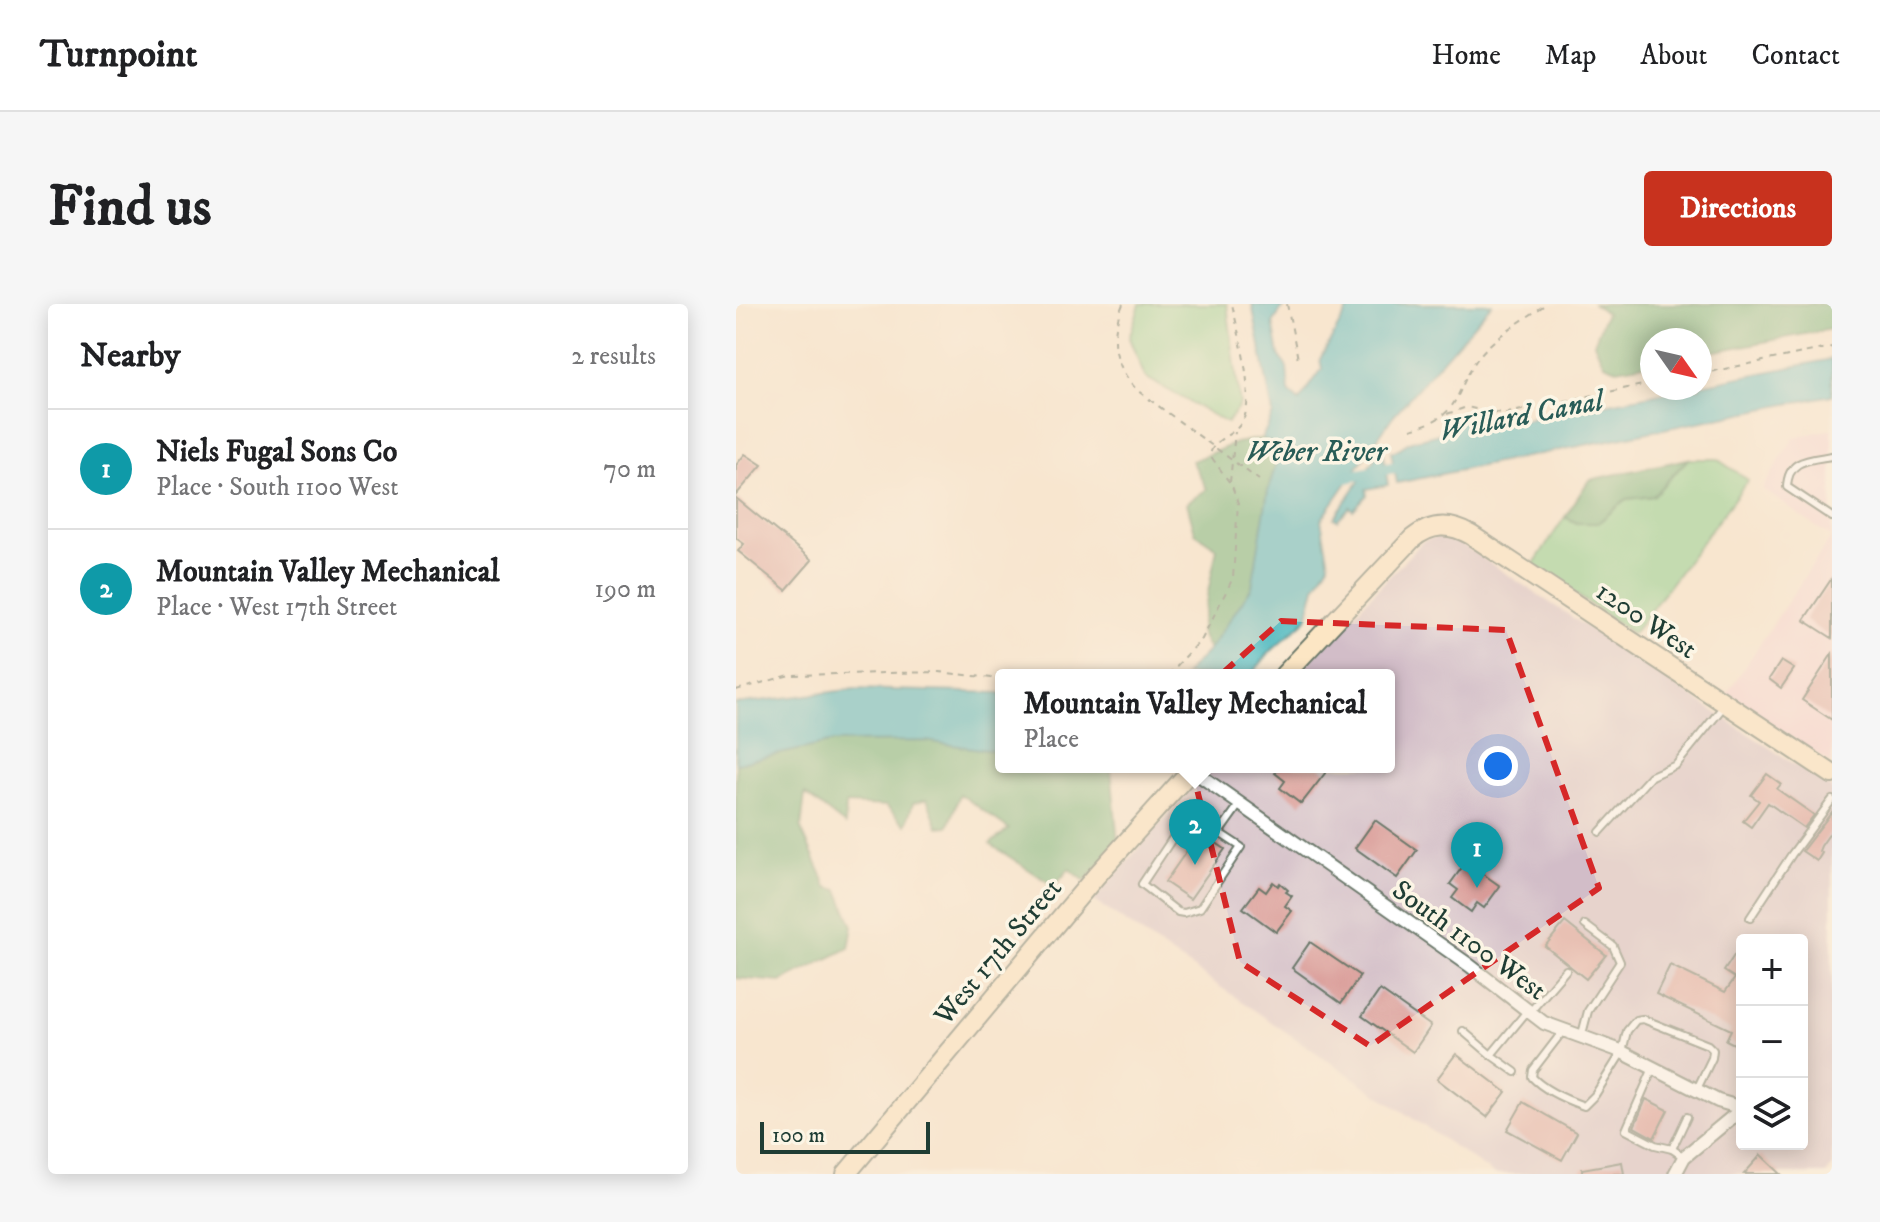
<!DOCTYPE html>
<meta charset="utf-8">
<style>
:root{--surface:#fff;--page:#f6f6f6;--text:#202124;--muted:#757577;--line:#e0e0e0;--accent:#c8321e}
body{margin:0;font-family:"IM FELL DW Pica",serif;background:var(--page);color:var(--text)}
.controls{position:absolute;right:24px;bottom:24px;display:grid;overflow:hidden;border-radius:8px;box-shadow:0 4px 20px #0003}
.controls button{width:72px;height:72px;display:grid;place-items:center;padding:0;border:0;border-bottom:2px solid var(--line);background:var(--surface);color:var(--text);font:40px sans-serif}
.compass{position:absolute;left:904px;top:24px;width:72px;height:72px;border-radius:50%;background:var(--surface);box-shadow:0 4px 20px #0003;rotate:124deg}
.scale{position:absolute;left:24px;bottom:20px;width:170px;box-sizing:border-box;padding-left:8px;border:4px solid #1f3d34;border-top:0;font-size:22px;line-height:28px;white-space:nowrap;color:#1f3d34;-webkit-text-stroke:6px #fcf5e5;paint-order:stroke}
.you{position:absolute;left:762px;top:462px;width:28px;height:28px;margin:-20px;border:6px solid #fff;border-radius:50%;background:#1a73e8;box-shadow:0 0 0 12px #1a73e833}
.badge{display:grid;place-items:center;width:52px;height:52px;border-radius:50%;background:var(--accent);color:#fff;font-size:26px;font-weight:700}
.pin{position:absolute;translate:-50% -66px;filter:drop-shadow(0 2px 4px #0008)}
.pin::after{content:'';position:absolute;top:42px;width:28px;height:24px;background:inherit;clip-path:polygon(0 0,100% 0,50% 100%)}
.popup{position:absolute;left:259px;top:365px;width:400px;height:104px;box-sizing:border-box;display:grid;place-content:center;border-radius:8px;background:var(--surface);filter:drop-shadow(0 2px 6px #0005);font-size:26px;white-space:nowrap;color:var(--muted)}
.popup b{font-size:30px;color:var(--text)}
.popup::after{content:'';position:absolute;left:50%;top:100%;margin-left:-16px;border:16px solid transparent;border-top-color:var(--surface)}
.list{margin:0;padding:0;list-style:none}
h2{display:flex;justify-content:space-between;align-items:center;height:104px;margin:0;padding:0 32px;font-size:34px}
h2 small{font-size:26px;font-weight:400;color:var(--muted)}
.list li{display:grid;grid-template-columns:52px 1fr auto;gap:24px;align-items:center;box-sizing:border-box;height:120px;padding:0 32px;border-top:2px solid var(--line)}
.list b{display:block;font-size:30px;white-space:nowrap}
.list p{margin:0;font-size:26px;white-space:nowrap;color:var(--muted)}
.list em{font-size:26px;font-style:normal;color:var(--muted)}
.icon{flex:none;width:44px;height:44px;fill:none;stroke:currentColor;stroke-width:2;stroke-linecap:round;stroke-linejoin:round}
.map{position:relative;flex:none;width:1096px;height:870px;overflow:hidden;border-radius:8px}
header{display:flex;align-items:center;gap:48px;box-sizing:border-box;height:112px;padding:0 40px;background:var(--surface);border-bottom:2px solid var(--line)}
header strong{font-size:38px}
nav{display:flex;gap:44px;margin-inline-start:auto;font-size:28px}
.intro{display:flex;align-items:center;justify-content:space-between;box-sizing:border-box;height:192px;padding:0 48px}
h1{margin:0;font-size:56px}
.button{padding:20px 36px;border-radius:8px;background:var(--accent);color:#fff;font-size:28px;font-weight:700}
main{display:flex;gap:48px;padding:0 48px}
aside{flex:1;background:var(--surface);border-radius:8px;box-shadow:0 4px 20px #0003}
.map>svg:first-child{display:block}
.built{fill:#f7cfd4}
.industrial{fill:#d2bdc8;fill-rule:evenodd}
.green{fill:#86cf8b;stroke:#528660;stroke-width:2}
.forest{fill:#6cb277;stroke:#467856;stroke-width:2}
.water{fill:#48b7c0;stroke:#347a7a;stroke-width:2}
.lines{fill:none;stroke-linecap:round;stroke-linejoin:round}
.canal{stroke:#48b7c0;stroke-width:12}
.building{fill:#d69391}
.lane-casing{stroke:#6b786a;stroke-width:10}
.street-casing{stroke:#6b786a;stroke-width:16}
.secondary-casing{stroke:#6b786a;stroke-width:22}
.path{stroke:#6b786a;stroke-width:2;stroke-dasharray:6 6;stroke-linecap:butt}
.lane{stroke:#fff;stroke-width:6}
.street{stroke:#fff;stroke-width:12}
.secondary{stroke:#fce6c4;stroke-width:18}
.marked{fill:none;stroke:#d62828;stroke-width:6;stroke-dasharray:16 10;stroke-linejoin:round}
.labels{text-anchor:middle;stroke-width:7;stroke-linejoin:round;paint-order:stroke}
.street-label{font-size:28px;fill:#1f3d34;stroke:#fcf5e5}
.water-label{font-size:30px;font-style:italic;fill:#295c57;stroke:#fcf5e5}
</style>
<header>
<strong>Turnpoint</strong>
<nav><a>Home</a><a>Map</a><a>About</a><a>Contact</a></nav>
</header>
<div class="intro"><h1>Find us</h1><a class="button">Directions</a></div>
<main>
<aside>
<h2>Nearby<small>2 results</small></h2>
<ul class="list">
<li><span class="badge" style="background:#0f9aa8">1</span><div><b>Niels Fugal Sons Co</b><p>Place · South 1100 West</p></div><em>70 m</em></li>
<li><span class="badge" style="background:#0f9aa8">2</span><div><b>Mountain Valley Mechanical</b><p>Place · West 17th Street</p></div><em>190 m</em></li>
</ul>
</aside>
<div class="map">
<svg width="1096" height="870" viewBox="0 0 1096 870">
<rect width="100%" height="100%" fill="#fcf5e5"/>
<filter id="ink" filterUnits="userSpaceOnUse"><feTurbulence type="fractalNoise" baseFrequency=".0125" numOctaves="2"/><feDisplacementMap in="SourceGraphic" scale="16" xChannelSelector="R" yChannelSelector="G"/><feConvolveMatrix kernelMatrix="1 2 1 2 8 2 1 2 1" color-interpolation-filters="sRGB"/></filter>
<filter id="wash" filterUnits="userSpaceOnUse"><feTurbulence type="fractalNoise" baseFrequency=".006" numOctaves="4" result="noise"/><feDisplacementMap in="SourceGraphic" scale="32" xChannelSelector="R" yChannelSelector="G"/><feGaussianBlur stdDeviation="1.8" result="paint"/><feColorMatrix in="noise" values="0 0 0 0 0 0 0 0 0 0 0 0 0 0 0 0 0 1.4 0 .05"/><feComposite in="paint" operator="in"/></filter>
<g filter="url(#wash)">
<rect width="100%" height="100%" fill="#f8e6cf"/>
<!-- built -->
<polygon class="built" points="1096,125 1096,460 990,391 1095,233 1026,185 1058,133"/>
<!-- industrial -->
<path class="industrial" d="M710 230 1096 485V864L1090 870H758L357 596 474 463H653V371H560L687 237ZM1006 636H1066V840H1006Z"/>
<!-- green -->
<g class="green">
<polygon points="404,0 491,0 504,101 491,119 409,73 393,34"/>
<polygon points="952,155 981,155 1012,176 897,330 797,261 829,213 841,219 862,219 890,195 917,192"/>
</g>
<!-- forest -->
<g class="forest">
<polygon points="858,0 1096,0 1096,25 964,50 964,36 916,36 916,59 881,65 868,60 858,39 870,9"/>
<polygon points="526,134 536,139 540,159 532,187 516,283 473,346 464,328 481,244 459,229 451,199 471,185 456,157 500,139"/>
<polygon points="952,155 917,192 890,195 862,219 841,219 829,213 853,176"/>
<polygon points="190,437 265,448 265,463 375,464 382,540 349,577 333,565 318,582 254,540 273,525 224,490 212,522 202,523 191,495 177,499 170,521 150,502 110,500 109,521 69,490 65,525 91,583 102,586 117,622 113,644 45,678 0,674 0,460 97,438"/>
</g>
<!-- water -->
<g class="water">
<polygon points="516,0 548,2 537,19 543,51 551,63 553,88 563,97 586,65 584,55 615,0 756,0 657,112 585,216 593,260 579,283 571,315 534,348 515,371 448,371 473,346 516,283 532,187 540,159 536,139 526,134 537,110"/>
<path d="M1096 55V91L661 179 655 148C665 146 670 138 678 136 705 130 703 132 727 115L742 125 950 84H964V81Z"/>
<polygon points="647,149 652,181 630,185 631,191 617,206 614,203 601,216 598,214 639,154 639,150"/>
<polygon points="119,385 265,389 265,448 190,437 97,438 0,460 0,400"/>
</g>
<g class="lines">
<!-- canal -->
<polyline class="canal" points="602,175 674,160"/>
</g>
<g id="blocks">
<!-- building -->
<g class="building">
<polygon points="9,150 26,161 0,191 0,161"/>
<polygon points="0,194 76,256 50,286 2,247 8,240 0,234"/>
<polygon points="1096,274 1096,334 1068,316"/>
<polygon points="1096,350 1096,416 1066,396"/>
<polygon points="1045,357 1058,365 1045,384 1033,375"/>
<polygon points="544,463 584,463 590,468 565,500 544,484 549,477 539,469"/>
<polygon points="1031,470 1045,480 1041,485 1078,511 1068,524 1032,499 1015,523 1007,517 1023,497 1015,491"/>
<polygon points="1096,508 1096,526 1085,542 1083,547 1086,549 1081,557 1066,547"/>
<polygon points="639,516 681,546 661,574 619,544"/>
<polygon points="464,528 489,545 454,595 429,578"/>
<polygon points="730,558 764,582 748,604 741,599 735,608 716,594 722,586 714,580"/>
<polygon points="537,578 542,582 544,579 552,586 550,588 556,592 549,602 556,607 540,628 507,604 523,583 530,588"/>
<polygon points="829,618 870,651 850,675 809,642"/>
<polygon points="574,638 624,672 605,699 556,664"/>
<polygon points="999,650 1006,654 1006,744 990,736 995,726 920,690 934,661 989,688 999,674 988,667"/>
<polygon points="644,686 695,722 677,748 626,712"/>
<polygon points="720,750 770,788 751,813 701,775"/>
<polygon points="910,795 932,806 918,834 898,823"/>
<polygon points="787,798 841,829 826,856 771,826"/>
<polygon points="1025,851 1045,870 1008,870"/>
<polygon points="886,858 888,870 846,870 846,865"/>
</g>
</g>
</g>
<g filter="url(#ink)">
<use href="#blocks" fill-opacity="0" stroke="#6b786a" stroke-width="2"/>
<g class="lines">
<defs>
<g id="lane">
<path d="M1096 152C1073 156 1052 155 1051 183L1096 213"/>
<polygon points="452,511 456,511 505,543 464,604 448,609 442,608 406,580"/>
<polyline points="864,528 915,472 940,461 945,455 987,403"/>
<polyline points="483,529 503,501"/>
<polyline points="1014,614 1056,550 1096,496"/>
<polyline points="794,708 830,666"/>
<polyline points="727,727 755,751 792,706"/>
<path d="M827 727 797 766 796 773C808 786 831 796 848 802L859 791 886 748 891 727 900 716 907 715 972 741 977 746 976 754 961 785"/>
<polyline points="845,734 852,707 884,658 877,642 849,621"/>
<polyline points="755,751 779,768"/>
<polyline points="917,764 890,826 919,841 936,845"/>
<polyline points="948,853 936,845 951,813"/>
</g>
<g id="street">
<polyline points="456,466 733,661 808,719 882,746 982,797 1006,804"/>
<polyline points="939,870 948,853 1006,805"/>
</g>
<g id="secondary">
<path d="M548 371 676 235C695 219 714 219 735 231L1096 470"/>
<polyline points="110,870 360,572 458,463"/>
</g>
</defs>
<!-- lane casing -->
<use href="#lane" class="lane-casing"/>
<!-- street casing -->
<use href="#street" class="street-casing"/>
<!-- secondary casing -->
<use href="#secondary" class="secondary-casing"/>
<!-- path -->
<g class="path">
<path d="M387 0C373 33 377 61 402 87L523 176"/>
<polyline points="551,0 562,55"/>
<polyline points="964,70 1096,43"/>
<polyline points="711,110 731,103 752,108 771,109 916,79"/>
<path d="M675 125C730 111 716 86 745 50 762 30 788 16 810 0"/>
<polyline points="494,178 499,128"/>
<path d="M432 371 466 335 497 274 502 199 496 182 474 151C478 132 499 133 507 116 520 91 502 28 496 0"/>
<polyline points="0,386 54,371 203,368 265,375"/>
</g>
<!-- lane -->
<use href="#lane" class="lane"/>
<!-- street -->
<use href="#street" class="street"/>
<!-- secondary -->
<use href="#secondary" class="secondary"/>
</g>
</g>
<!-- marked area -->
<path d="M0 0H1096V870H0ZM545 317 770 326 863 584 634 742 504 658 442 409Z" fill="#f8e6cf" fill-opacity=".55" fill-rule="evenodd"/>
<path class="marked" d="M545 317 770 326 863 584 634 742 504 658 442 409Z"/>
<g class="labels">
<!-- street labels -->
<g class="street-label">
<text transform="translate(911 315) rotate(34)" y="10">1200 West</text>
<text transform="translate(734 635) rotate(36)" y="10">South 1100 West</text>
<text transform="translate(261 647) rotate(-50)" y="10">West 17th Street</text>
</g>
<!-- water labels -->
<g class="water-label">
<text transform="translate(785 111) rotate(-11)" y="10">Willard Canal</text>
<text x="580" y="157">Weber River</text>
</g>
</g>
</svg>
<div class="controls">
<button>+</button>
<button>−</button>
<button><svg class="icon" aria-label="layers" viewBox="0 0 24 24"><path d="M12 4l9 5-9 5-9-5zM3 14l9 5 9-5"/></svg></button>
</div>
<svg class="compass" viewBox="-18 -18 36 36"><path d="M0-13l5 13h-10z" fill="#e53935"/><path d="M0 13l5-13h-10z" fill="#757577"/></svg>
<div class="scale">100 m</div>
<div class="you"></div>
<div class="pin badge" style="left:741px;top:584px;background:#0f9aa8">1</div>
<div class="pin badge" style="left:459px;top:561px;background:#0f9aa8">2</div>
<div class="popup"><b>Mountain Valley Mechanical</b>Place</div>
</div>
</main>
